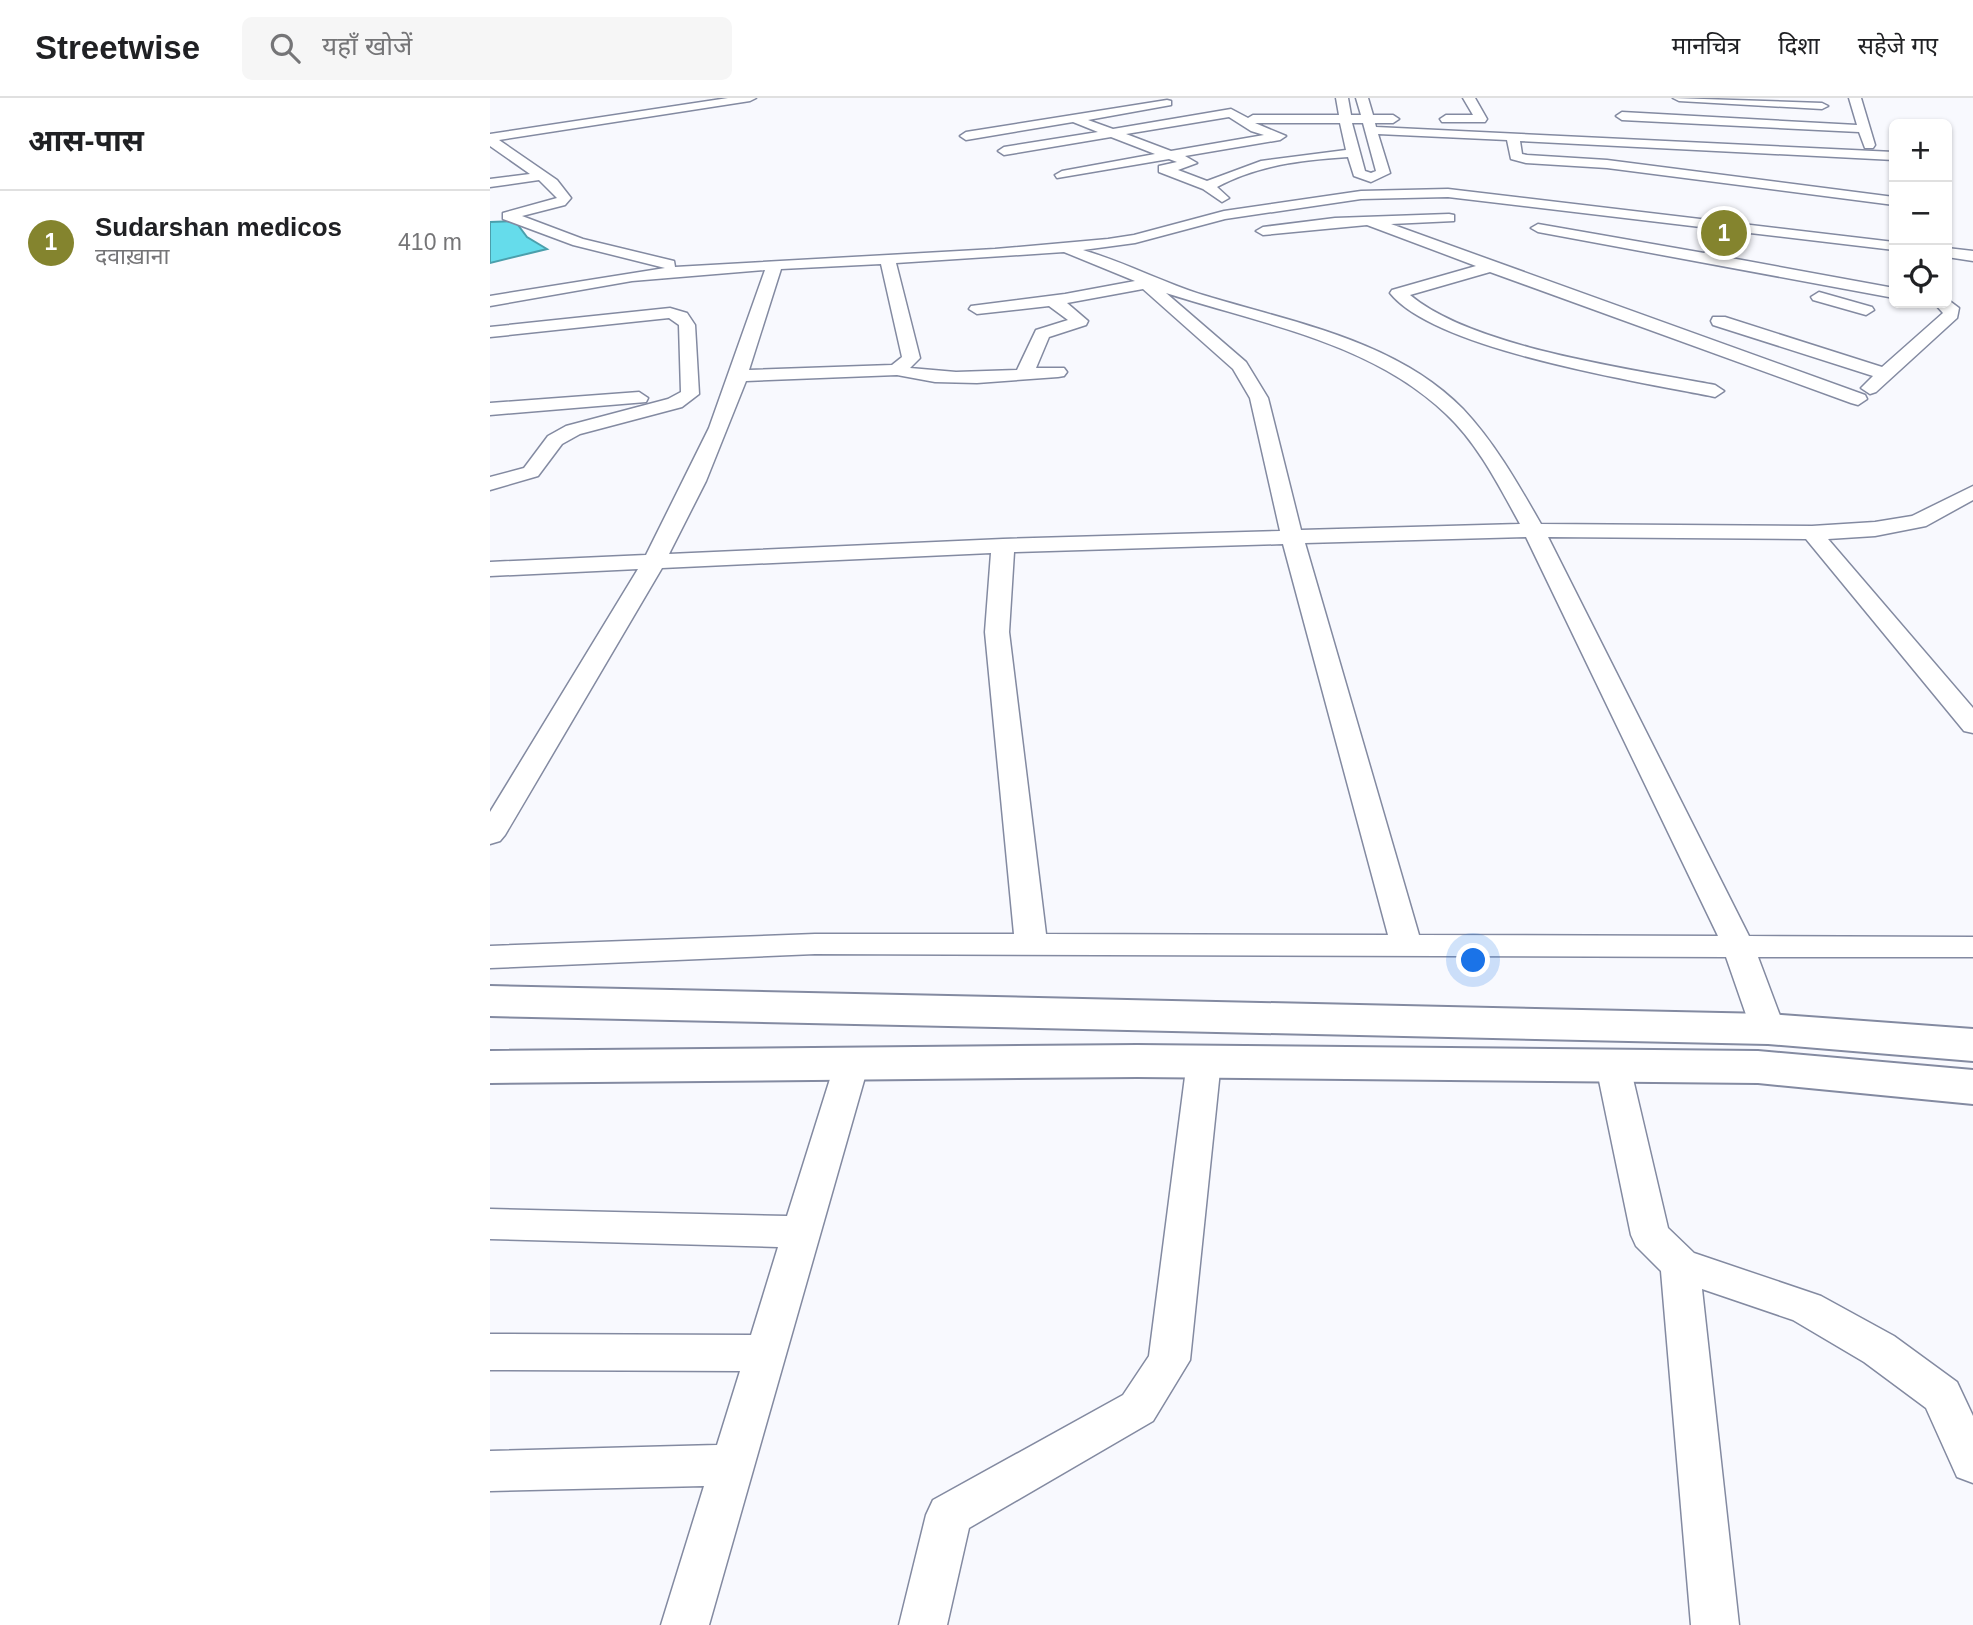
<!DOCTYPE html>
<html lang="hi">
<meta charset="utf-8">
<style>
:root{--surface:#fff;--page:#f6f6f6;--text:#202124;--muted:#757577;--line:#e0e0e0;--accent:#84842e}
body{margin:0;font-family:Helvetica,"Noto Sans Devanagari",sans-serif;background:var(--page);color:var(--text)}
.controls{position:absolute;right:21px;top:21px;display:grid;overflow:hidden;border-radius:10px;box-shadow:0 2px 5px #0004}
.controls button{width:63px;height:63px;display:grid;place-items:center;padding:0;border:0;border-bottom:2px solid var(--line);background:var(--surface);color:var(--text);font:35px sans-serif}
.you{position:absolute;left:984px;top:863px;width:24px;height:24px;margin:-18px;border:5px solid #fff;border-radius:50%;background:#1a73e8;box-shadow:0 0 0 10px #1a73e833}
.badge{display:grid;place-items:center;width:46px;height:46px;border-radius:50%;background:var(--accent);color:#fff;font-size:23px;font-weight:700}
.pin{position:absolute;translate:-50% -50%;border:4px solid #fff;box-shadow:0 2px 7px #0006}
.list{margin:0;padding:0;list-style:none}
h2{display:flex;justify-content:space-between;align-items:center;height:91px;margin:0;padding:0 28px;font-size:30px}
h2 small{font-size:23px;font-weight:400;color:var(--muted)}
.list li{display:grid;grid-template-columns:46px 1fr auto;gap:21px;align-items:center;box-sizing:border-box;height:105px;padding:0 28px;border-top:2px solid var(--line)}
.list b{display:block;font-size:26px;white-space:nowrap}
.list p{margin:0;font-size:23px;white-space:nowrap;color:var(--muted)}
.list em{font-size:23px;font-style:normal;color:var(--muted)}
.icon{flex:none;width:38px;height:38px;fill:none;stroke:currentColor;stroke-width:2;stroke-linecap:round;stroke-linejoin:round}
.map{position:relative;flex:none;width:1483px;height:1527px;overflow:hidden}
header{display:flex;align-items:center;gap:42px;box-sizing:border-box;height:98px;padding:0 35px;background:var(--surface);border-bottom:2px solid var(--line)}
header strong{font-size:33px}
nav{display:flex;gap:38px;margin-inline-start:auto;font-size:24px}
.search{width:490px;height:63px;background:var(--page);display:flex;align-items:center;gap:18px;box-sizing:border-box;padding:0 24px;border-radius:10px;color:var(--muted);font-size:26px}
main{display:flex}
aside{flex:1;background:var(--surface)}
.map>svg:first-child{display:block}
.water{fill:#65dceb;stroke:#4b9fac;stroke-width:2}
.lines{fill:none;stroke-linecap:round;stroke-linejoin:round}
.minor-casing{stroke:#838aa1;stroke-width:3}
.primary-casing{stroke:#838aa1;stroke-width:4}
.minor{fill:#fff;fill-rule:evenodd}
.primary{fill:#fff;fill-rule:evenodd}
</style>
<header>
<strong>Streetwise</strong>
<div class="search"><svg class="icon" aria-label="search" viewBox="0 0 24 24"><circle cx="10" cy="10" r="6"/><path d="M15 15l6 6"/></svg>यहाँ खोजें</div>
<nav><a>मानचित्र</a><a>दिशा</a><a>सहेजे गए</a></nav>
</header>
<main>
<aside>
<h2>आस-पास<small></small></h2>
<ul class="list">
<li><span class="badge">1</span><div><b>Sudarshan medicos</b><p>दवाख़ाना</p></div><em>410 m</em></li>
</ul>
</aside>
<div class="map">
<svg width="1483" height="1527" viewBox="0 0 1483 1527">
<rect width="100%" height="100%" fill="#f8f9fe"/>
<!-- water -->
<polygon class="water" points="25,123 37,139 57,151 0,165 0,124"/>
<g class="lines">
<defs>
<g id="minor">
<path d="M238 0H266L260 3 9 42 67 82 81 100 75 107 32 118 93 141 184 163 185 169 505 151 618 141 644 137 734 113 871 93 958 91 1404 144V152L1260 135 1230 158 1404 190V200L1048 134 1041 130 1048 126 1214 155 1244 133 958 99 871 101 735 121 645 145 593 152C634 164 672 184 713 197 801 224 906 242 973 311 1005 345 1028 386 1051 426L1322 428 1385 424 1422 418 1483 388V402L1436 428 1385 438 1338 441 1483 610V635L1474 633 1316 441 1058 439 1259 838 1483 839V859H1268L1295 931 1290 939 1278 943 1266 939 1261 931 1236 859 325 856 0 870V848L325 836H524L495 534 501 455 172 470 15 737 10 743 0 746V714L148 471 0 478V464L156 457 219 330 275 172 142 183 0 208V198L175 170 83 147 13 121V115L67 100 49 82 0 89V81L40 76 0 48V36ZM574 154 645 183 575 196 481 208 479 211 487 216 559 208 578 222 546 232 527 272 466 274 420 270 430 260 406 165ZM391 166 412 259 402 267 259 272 291 171ZM653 191 743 271 760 300 790 433 513 441 179 456 216 383 256 283 407 277 445 284 487 285 568 279 574 278 577 274 574 270H546L559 239 596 227 598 223 577 205ZM676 195C771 226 881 244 956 316 988 346 1009 388 1030 426L811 432 778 300 756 264ZM1036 439 1228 838 929 837 815 445ZM793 446 898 837 556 836 519 534 524 454Z"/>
<path d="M846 0H858L861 17H871L866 0H878L883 17H903L909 21 903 25H885L886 29 1404 54V62L1030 43 1032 56 1037 57 1117 62 1404 99V107L1117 70 1036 65 1021 61 1017 42 888 36 900 75 881 84 864 78 858 59C812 62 768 67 727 89L739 100 732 104 713 91 669 74V68L687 64 679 61 567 80 565 77 572 73 665 56 621 39 514 57 508 53 514 49 608 34 583 24 476 42 470 38 476 34 677 2 681 3V7L598 22 623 31 741 11 758 20 763 17H849ZM739 19 761 33 774 37 681 53 636 36ZM765 25H850L856 52 771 63 717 83 688 72 707 65 695 58 790 42 796 38ZM862 25H873L886 73 881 75 875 73Z"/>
<polygon points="973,0 985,0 997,21 995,24 952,24 950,21 956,17 983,17"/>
<polygon points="1183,0 1332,5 1338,8 1332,11 1189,3"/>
<polygon points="1359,0 1371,0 1385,47 1383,50 1375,50 1369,34 1132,22 1126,18 1132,14 1367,27"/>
<path d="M959 116 964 117V123L901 126 1375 297 1377 301 1368 307 1361 305 1000 174 920 197C983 250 1142 271 1225 287L1234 293 1225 299C1151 284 945 252 900 195L902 192 986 168 877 127 773 137 766 133 773 129 845 120Z"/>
<polygon points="1457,150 1483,153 1483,163 1457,159"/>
<polygon points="1329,194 1382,209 1384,212 1376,217 1323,202 1321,199"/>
<polygon points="1457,201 1469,210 1467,220 1386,294 1380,296 1371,290 1383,278 1223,227 1221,223 1223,219 1235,219 1392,269 1453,215 1444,205 1457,205"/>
<polygon points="180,210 197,215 205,227 209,296 192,309 90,336 72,346 48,378 0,392 0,379 34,370 58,338 76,328 178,301 191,294 189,227 179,220 0,239 0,229"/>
<polygon points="149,294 158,300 156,304 0,317 0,305"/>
<polygon points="714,951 726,954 731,963 700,1262 663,1323 479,1430 457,1527 409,1527 436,1417 443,1402 633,1297 659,1258 697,963 702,954"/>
<polygon points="362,953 374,956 379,965 219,1527 171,1527 214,1388 0,1393 0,1353 227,1347 250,1273 0,1272 0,1236 261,1237 288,1149 0,1141 0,1111 297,1118 345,965 350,956"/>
<polygon points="1123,956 1135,959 1140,968 1178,1130 1204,1155 1331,1198 1404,1238 1467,1284 1483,1318 1483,1385 1467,1379 1436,1310 1374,1264 1303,1222 1212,1191 1249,1527 1201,1527 1171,1173 1146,1148 1141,1137 1106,968 1111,959"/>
</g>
<g id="primary">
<polygon points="0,888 1278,916 1483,931 1483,963 1278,946 0,918"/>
<polygon points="647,947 1268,953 1483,972 1483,1006 1268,985 647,979 0,985 0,953"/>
</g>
</defs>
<!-- minor casing -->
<use href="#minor" class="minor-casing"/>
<!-- primary casing -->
<use href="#primary" class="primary-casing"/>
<!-- minor -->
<use href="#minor" class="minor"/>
<!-- primary -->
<use href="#primary" class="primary"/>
</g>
</svg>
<div class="controls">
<button>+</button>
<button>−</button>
<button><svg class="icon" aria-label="locate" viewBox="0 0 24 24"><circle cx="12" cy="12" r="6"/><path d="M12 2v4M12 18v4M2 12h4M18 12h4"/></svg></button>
</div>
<div class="you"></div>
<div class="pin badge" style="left:1234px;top:135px">1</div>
</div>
</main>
